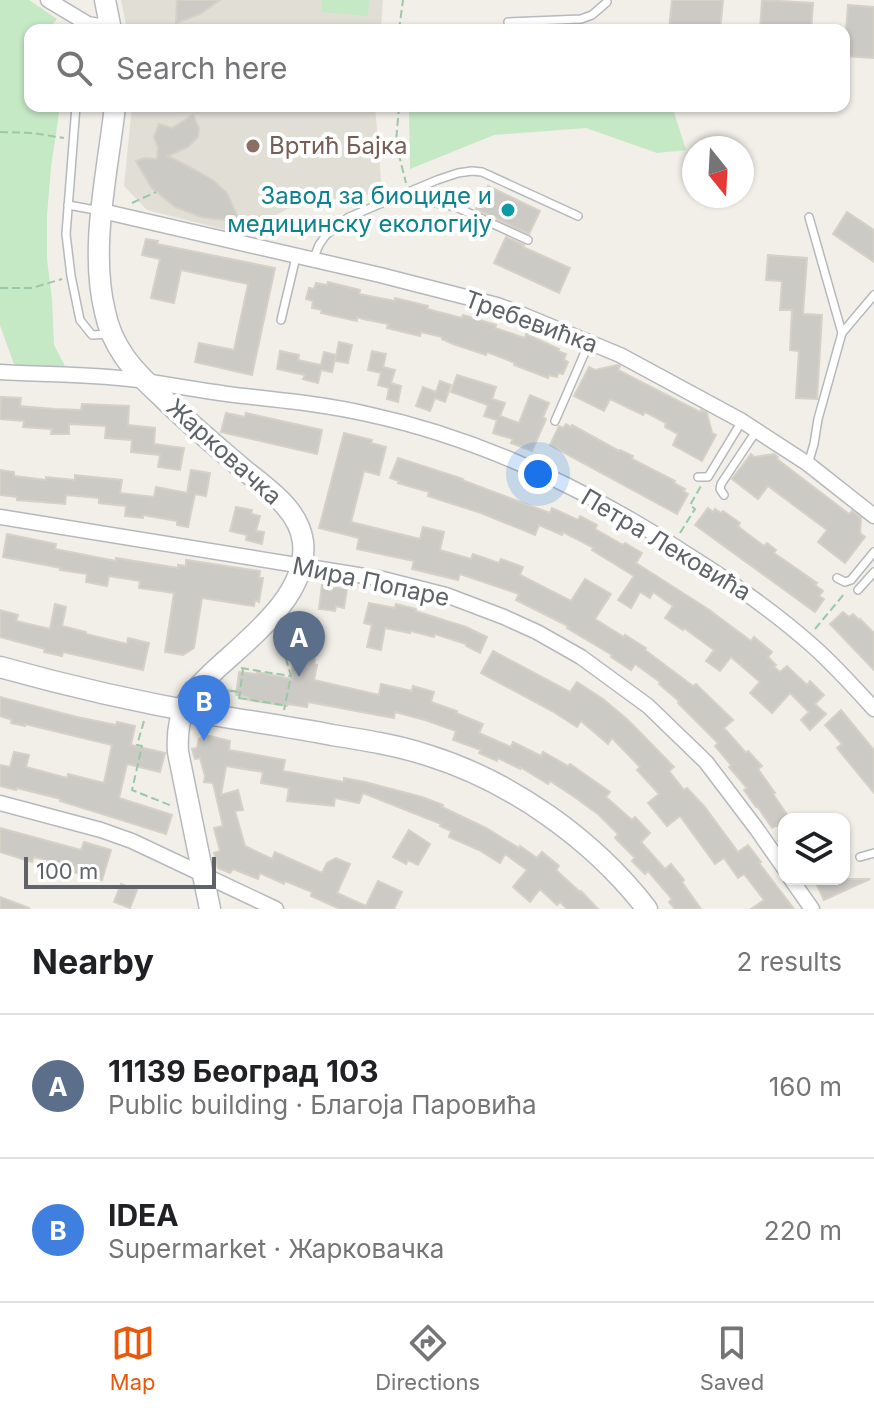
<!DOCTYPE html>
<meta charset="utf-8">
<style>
:root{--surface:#fff;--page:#f6f6f6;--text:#202124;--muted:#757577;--line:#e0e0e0;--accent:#ea580c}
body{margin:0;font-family:Inter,sans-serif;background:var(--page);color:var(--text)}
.controls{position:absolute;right:24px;bottom:24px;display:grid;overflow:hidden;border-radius:16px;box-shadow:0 2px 6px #0004}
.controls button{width:72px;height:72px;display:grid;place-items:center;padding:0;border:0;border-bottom:2px solid var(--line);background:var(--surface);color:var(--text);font:40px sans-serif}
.compass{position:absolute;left:682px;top:136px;width:72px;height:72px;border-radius:50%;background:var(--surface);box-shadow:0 2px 6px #0004;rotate:162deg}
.scale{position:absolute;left:24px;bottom:20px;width:192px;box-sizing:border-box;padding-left:8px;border:4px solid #5f6368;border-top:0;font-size:22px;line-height:28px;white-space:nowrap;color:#5f6368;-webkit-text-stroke:6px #fff;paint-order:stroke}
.you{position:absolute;left:538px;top:474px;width:28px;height:28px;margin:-20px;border:6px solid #fff;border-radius:50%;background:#1a73e8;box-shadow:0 0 0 12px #1a73e833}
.badge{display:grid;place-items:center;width:52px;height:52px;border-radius:50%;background:var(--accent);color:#fff;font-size:26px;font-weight:700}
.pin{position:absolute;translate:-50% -66px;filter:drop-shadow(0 2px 4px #0008)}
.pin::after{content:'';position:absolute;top:42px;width:28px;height:24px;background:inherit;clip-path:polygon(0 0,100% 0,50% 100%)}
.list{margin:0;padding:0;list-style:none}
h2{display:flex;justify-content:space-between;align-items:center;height:104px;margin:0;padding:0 32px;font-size:34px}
h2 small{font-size:26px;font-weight:400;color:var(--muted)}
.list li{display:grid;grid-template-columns:52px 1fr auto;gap:24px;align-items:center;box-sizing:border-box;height:144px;padding:0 32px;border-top:2px solid var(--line)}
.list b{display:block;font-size:30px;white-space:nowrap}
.list p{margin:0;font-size:26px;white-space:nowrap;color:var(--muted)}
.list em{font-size:26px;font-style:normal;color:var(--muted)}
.icon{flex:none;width:44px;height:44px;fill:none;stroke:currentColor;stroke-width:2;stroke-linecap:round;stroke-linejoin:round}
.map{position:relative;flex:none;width:874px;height:909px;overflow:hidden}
.search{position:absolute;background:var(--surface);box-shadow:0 2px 6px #0004;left:24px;right:24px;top:24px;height:88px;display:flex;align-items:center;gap:20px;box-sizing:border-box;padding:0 28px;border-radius:16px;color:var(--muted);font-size:30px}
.sheet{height:392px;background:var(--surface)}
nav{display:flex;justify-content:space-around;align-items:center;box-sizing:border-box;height:112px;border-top:2px solid var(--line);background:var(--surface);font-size:22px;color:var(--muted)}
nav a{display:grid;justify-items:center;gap:4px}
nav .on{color:var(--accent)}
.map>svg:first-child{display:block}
.education{fill:#e1ded6}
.green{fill:#c5e8c5}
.building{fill:#cccac5;stroke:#d6d1c6;stroke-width:2}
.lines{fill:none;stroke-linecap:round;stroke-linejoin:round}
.lane-casing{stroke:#b5b8bc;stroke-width:10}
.street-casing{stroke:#b5b8bc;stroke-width:17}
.secondary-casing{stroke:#b6babf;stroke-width:23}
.path{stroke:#9cc7a9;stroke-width:2;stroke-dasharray:8 4;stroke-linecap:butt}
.lane{stroke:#fff;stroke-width:7}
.street{stroke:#fff;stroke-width:14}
.secondary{stroke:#fff;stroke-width:20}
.education-dot{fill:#8d6e63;stroke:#fff;stroke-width:3}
.culture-dot{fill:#0f9aa8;stroke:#fff;stroke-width:3}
.labels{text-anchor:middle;stroke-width:8;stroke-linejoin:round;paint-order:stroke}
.education-label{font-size:24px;fill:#785e54;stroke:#fff;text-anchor:start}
.culture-label{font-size:24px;fill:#0d838f;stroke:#fff;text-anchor:end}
.street-label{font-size:24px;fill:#5f6368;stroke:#fff}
</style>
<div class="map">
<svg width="874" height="909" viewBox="0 0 874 909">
<rect width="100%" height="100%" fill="#f1efe8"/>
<!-- education -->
<g class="education">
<polygon points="121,0 383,0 381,30 127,30"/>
<polygon points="132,106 375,106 382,192 290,208 238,233 147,210 124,186"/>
</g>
<!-- green -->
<g class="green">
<polygon points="0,0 29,0 57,19 51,26 56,30 30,30 30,106 60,106 51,167 47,215 47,259 52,300 54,345 66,368 15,367 0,325"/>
<polygon points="322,0 369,0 368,16 321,12"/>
<polygon points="409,106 672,106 686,150 657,153 586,128 494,135 410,169"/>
</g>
<!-- building -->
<g class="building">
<polygon points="177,0 220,0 200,14 176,23"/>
<polygon points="672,0 723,0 720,30 669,30"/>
<polygon points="762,0 813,3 811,30 760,30"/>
<polygon points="848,5 874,7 874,58 844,56"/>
<polygon points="193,115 199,128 198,137 188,147 168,156 197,171 214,181 227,193 239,220 225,220 201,217 175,207 151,187 136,161 144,158 157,159 158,147 154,137 159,124 172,128"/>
<polygon points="488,186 540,211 529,234 476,209"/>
<polygon points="847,212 874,230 874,262 833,234"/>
<polygon points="506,237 524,245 523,247 570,268 559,293 494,263"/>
<polygon points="146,239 158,241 157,244 275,268 252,375 195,362 199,343 234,350 248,284 181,270 174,303 151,298 160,259 142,255"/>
<polygon points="768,255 807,258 803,314 822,315 817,399 796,398 799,351 790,350 792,310 780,310 782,281 766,280"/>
<polygon points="328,282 360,290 359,294 395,301 395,298 428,306 427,309 462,318 463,315 496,325 495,328 525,338 526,334 559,349 558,351 566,354 564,360 568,362 563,374 558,373 557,377 549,375 548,378 514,365 515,363 487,352 486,355 453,344 442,339 442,337 421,332 420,336 387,328 388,324 363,319 357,317 357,321 321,313 322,310 312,308 313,301 306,299 309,288 314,289 316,283 327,285"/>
<polygon points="339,342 352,345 348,363 335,361"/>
<polygon points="280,351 299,355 298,360 321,365 324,352 336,355 332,372 321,370 318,383 303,379 305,375 277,369"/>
<polygon points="372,351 386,354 383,367 395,370 391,383 401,386 398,402 387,399 389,388 378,385 381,373 368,370"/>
<polygon points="617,365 620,366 618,370 700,412 701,410 707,413 712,433 716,435 702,461 673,445 678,434 665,427 666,423 645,412 643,415 610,399 604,411 574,396 589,367 595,370"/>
<polygon points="457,375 496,387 492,399 505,403 500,416 519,423 530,395 549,403 543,417 546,419 532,451 511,443 513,439 493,433 497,420 484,416 488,405 451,392"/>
<polygon points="440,381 451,385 445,402 435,398 430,411 416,406 423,387 436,392"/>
<polygon points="1,397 21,398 20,406 54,409 81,410 82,404 129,406 128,425 155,428 154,444 184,448 180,470 158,467 160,455 131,452 132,440 105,438 106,426 69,424 69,434 51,434 52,429 23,427 24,421 0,419"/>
<polygon points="226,413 245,417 246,413 322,430 317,454 221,432"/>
<polygon points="566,424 571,427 572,425 619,451 620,450 633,456 632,459 675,481 674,483 685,489 683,491 688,494 677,514 550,445 559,426 563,428"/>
<polygon points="344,433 372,440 371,443 386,447 379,475 364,471 351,522 420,539 423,527 444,532 440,550 471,559 473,554 499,563 501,559 523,567 520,575 571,601 585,579 611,594 595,619 624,637 625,635 646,648 645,650 693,686 696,684 733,720 724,728 746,753 748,751 762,766 758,769 775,793 773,794 790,819 784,819 784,834 777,825 772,828 757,806 756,807 744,790 747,788 729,767 731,765 715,746 718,743 678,703 679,701 659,684 660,682 635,664 631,670 611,657 612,655 567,628 568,626 516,600 519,594 460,574 458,580 412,569 414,561 357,549 359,538 319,528"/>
<polygon points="751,454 754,457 774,454 778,457 777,459 849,514 852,511 861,518 860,533 865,537 845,563 818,542 827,530 768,486 758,499 732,479"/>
<polygon points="398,458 463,479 462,480 550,513 552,508 578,520 580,516 597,525 595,529 623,545 625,543 642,553 636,563 708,609 751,641 754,637 772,652 768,657 776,665 774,667 780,672 787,666 807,685 810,681 824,695 815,704 826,714 810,730 801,720 809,712 790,693 772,713 750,693 760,682 731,657 720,671 706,661 714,650 684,628 683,630 665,618 673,606 653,592 650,598 640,592 631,608 618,600 634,576 592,550 594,548 563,532 562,535 539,525 535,535 481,513 428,496 429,492 398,483 399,481 390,478"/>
<polygon points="0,470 14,472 14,476 46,480 46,477 75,480 75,475 122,480 120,493 154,497 156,487 187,493 191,470 210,473 206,496 195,494 188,527 177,525 177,521 143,515 143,518 125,516 126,506 99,503 99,498 66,495 65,504 17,500 17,497 0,495"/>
<polygon points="236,507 252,510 251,514 260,516 256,531 264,532 262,544 246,540 247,535 230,531"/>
<polygon points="708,508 713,512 715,509 721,513 723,511 740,523 738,526 744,531 764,546 767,543 776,550 774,553 817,583 815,585 823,591 819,596 824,599 815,612 695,525"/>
<polygon points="7,534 56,544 55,549 116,561 116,558 178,568 178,565 186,566 186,560 260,571 259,578 263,578 259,602 255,600 254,606 202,598 194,648 183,655 165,652 174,593 139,588 140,581 109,576 107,586 86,582 87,574 60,570 61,568 3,557"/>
<polygon points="322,585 347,589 344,608 336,606 335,611 319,609"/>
<polygon points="369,603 395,608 396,604 416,609 415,611 466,627 487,637 480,653 466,646 466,644 435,634 434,637 411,631 410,633 385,628 381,650 367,647 372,625 364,623"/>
<polygon points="55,604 66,607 62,626 86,632 86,634 127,644 128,638 149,643 143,670 63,652 62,656 44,652 45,649 0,637 0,610 18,615 16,621 50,629"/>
<polygon points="843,612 849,617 853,614 859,620 860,619 874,633 874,670 830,624"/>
<polygon points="493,651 570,692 577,682 603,699 628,720 674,767 669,771 684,790 687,788 704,806 738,852 748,845 761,862 759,863 794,909 751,909 764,900 744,874 738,878 724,858 715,864 680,816 667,826 648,803 659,794 637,770 640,767 612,738 608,744 581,721 577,727 552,711 481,673"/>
<polygon points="294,656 315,659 314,664 317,665 314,680 379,695 381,684 412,691 413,686 434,692 431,702 457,711 456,713 483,724 479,733 511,747 513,742 541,756 543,752 568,766 570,764 610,792 606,797 632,820 635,817 650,833 641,842 665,869 671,864 684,880 682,882 701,909 675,909 669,902 672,899 648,871 645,874 632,861 635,858 615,838 618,834 599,815 573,796 550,781 548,784 520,767 520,769 498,758 497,761 479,753 481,750 453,740 456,731 425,720 395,712 394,718 308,702 307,707 288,704 287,706 248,700 248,697 236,695 239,672 257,674 257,672 291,679"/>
<polygon points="229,690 227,704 213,702 214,692"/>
<polygon points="0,697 77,717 116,725 117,722 135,726 131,745 165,753 160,772 127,764 119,798 172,815 166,834 60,801 61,799 17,788 16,790 0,786 0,765 10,767 14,752 29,755 26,767 67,778 68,774 104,783 112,745 25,724 25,726 11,723 12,720 0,716"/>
<polygon points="841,710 874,750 874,793 837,748 842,744 825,725"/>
<polygon points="206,735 230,741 229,750 285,760 283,771 344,782 344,778 365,782 422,797 443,805 442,807 486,828 519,848 520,846 537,858 542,852 559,866 556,870 580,892 581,891 598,909 567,909 560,902 557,905 540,889 530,902 513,887 527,870 505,854 500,863 479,850 449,837 451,831 440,826 441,824 363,793 359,803 335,798 334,806 287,801 289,788 261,783 263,772 226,766 221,795 238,790 243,810 235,811 245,846 272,859 275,852 322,873 327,863 336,858 350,864 337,893 366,906 378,881 402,892 394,909 340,909 311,896 312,892 285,881 284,884 260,873 258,879 233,869 230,873 218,868 214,853 220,851 214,828 223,826 213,783 204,782 205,776 200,758 195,759 192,749 197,748 199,739"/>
<polygon points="0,828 81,850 84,842 111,850 102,880 74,872 76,868 34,857 32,862 0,852"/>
<polygon points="409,830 430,844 418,865 408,860 406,864 393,857"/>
<polygon points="814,879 870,879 824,900"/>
<polygon points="121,884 137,890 130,908 114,902"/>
<polygon points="0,897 29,908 29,909 0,909"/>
</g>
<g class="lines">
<defs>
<g id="lane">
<polyline points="508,22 581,19 592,15 607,2"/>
<polyline points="76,106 66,234 71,276 80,320 92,335 111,334"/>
<polyline points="395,199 432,202 456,207 528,240"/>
<polyline points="68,205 101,211"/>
<polyline points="313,260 319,245 326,235 349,217 437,180 458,173 472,171 482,172 578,216"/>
<polyline points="281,320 296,257"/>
<polyline points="842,333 874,295"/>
<polyline points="555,421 589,343"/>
<polyline points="808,464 814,444 818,419 842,333 809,217"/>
<polyline points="698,477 708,477 742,421"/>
<polyline points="724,495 720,489 721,484 757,430"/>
<polyline points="837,578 845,582 851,580 874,552"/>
<polyline points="858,590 874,572"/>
<polyline points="860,857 874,853"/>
</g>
<g id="street">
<polyline points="48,0 88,24 110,28"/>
<polyline points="102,211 380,275 497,305 516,312 620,355 742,421 808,464 874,516"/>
<path d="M0 372C48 375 98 374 145 381 175 386 205 391 235 395 279 400 324 404 367 414 484 439 594 493 693 558 736 585 777 614 815 648 836 667 855 688 874 709"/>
<polyline points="0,517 383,579 446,595 504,617 537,632 581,657 648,706 706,762 756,828 784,868"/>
<polyline points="0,803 101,830 132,841 276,909"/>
<polyline points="791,879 812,909"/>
</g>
<g id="secondary">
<polyline points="105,0 111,30"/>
<path d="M115 106C108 171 89 247 105 312 108 327 115 343 124 356 134 371 148 384 161 396 187 422 215 445 243 469 266 488 299 509 303 542 309 595 248 639 213 672 203 682 192 692 186 704 179 718 177 737 178 752L210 909"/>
<path d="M0 667C68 686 137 702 207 714 248 721 290 727 332 735 364 740 396 745 427 755 511 781 593 839 647 909"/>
</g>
</defs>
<!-- lane casing -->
<use href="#lane" class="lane-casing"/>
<!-- street casing -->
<use href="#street" class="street-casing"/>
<!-- secondary casing -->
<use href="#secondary" class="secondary-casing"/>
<!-- path -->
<g class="path">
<polyline points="399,30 403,0"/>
<polyline points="399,106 396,143 406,183"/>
<polyline points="0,132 33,133 64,138"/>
<polyline points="132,203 156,192"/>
<polyline points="0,288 32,288 62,279"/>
<polyline points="680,533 695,509 690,505 701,486"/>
<polyline points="815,629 844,594"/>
<polyline points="279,635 291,676 284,710"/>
<polyline points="241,668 290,676"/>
<polyline points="218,689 239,692"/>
<polyline points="239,698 283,705"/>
<polyline points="239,699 243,669"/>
<polyline points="144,721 137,745 142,746 132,790 172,806"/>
</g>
<!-- lane -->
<use href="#lane" class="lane"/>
<!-- street -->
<use href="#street" class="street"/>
<!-- secondary -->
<use href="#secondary" class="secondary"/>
</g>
<!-- markers -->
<circle class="education-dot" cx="253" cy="146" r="8"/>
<circle class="culture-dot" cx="508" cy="210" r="8"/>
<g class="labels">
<!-- education labels -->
<g class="education-label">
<text x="269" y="154">Вртић Бајка</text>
</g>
<!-- culture labels -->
<g class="culture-label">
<text x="492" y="204">Завод за биоциде и<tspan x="492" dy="28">медицинску екологију</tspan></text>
</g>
<!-- street labels -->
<g class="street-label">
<text transform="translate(531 322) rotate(20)" y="8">Требевићка</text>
<text transform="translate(224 452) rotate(42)" y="8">Жарковачка</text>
<text transform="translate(666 545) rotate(31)" y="8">Петра Лековића</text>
<text transform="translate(371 582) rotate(12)" y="8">Мира Попаре</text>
</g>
</g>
</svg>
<div class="controls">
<button><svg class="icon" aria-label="layers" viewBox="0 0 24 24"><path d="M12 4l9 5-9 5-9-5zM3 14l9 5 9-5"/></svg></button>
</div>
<svg class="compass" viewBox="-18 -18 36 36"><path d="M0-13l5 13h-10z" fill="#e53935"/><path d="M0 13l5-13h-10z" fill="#757577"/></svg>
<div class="scale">100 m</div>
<div class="you"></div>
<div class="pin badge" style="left:299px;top:677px;background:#5c6f8a">A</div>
<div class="pin badge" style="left:204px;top:741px;background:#3f7fe0">B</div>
<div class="search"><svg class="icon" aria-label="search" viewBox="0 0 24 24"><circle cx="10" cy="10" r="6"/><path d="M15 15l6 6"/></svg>Search here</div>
</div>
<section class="sheet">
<h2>Nearby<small>2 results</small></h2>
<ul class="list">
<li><span class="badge" style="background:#5c6f8a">A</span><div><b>11139 Београд 103</b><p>Public building · Благоја Паровића</p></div><em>160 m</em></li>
<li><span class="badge" style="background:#3f7fe0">B</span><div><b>IDEA</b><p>Supermarket · Жарковачка</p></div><em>220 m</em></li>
</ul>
</section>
<nav>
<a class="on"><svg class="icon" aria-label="map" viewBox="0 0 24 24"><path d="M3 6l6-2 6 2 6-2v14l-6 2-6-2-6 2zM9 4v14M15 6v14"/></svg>Map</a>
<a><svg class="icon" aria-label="directions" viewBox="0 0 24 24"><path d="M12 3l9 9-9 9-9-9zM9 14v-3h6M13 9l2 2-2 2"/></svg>Directions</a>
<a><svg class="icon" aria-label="saved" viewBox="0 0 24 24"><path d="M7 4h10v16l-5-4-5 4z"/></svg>Saved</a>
</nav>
